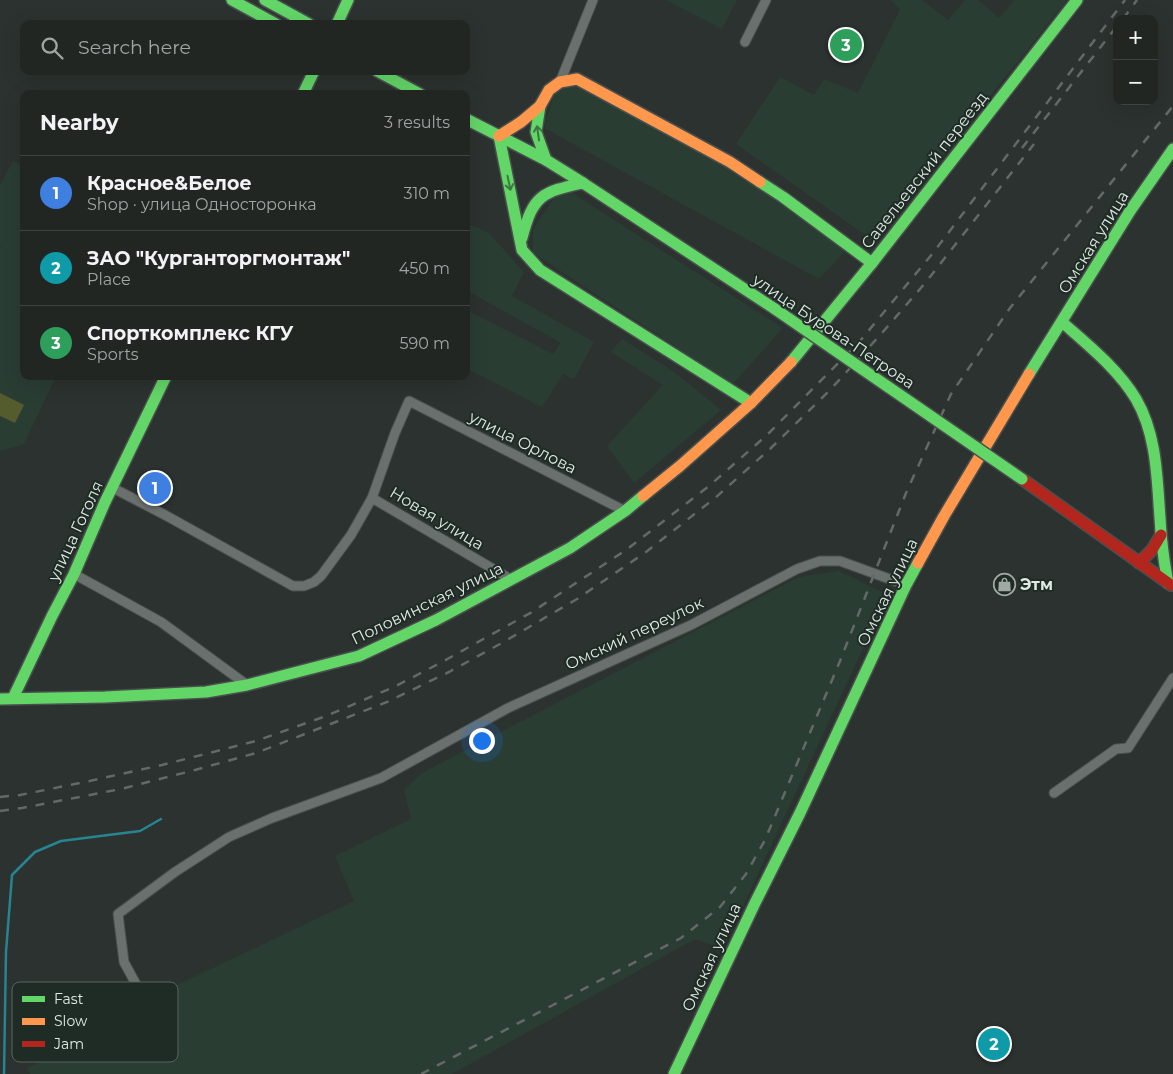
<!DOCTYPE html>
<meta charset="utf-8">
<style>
:root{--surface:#212623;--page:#292e2b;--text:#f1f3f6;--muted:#a2a5a6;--line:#3e4341;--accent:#8c9099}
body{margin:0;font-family:Montserrat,sans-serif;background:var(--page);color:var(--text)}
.controls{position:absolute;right:15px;top:15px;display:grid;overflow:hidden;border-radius:10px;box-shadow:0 5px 20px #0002}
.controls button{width:45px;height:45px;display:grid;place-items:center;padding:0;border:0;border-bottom:1px solid var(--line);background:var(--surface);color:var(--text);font:25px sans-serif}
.you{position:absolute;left:481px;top:740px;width:18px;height:18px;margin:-12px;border:4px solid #fff;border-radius:50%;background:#1a73e8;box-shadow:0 0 0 8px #1a73e833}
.badge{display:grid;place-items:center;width:32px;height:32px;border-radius:50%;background:var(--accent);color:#fff;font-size:16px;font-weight:700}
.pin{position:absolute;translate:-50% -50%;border:2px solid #fff;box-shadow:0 1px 5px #0006}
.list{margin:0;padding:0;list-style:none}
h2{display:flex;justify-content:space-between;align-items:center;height:65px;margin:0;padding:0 20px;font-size:21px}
h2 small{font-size:16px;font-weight:400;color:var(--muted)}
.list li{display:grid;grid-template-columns:32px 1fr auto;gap:15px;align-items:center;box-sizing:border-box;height:75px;padding:0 20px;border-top:1px solid var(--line)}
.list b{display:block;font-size:19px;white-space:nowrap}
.list p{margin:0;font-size:16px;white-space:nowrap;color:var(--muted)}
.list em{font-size:16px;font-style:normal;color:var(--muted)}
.icon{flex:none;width:28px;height:28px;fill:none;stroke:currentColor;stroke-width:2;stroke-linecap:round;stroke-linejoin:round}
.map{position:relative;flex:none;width:1173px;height:1074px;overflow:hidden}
.search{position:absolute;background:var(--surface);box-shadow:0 5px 20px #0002;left:20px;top:20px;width:450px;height:55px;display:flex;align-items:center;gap:12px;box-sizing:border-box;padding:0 18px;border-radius:10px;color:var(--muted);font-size:19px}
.panel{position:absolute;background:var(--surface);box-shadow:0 5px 20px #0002;left:20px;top:90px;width:450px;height:290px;border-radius:10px}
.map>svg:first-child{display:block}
.built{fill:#2a3d33}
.green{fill:#545b2c}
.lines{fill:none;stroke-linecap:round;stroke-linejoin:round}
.stream{stroke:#268591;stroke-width:2.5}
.street-casing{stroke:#494f4d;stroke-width:11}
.fast-casing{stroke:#494f4d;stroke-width:14}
.slow-casing{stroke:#494f4d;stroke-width:14}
.jam-casing{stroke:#494f4d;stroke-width:14}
.street{stroke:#6a706d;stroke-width:9}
.fast{stroke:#63d668;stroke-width:11}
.slow{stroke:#ff974d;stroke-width:11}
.jam{stroke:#b3261e;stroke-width:11}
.rail{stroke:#646966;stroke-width:2.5;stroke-dasharray:9 9;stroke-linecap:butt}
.fast-bridge-casing{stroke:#494f4d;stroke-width:14;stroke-linecap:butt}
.fast-bridge{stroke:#63d668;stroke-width:11}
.oneway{stroke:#3d7843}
.labels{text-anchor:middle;stroke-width:4;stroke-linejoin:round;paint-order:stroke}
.street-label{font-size:16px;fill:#e0e9e4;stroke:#1e2c25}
.poi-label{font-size:16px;font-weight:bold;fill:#e0e9e4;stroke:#1e2c25;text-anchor:start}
.key{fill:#1e2c25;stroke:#58655e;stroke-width:1}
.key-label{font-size:14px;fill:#e0e9e4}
</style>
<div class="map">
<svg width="1173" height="1074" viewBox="0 0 1173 1074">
<rect width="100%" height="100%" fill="#2c322f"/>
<!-- built -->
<g class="built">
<polygon points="666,0 737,0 722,29"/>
<polygon points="891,0 922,0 948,20 965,0 978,0 999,18 1015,0 1067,0 874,241 736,144 780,77 814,95 824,79 858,93 900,10"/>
<polygon points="572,83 726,164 847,249 819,279 544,128 554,94"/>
<polygon points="13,161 24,166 24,376 56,376 24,444 0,451 0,248 1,247 0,244 0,185"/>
<polygon points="572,193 783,328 732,385 649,329 533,253 533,229 554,198"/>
<polygon points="466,223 489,233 524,272 512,296 594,342 574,379 563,374 542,407 466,368 466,315 468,311 553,354 561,343 466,290"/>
<polygon points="622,339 674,372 721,410 634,483 607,446 663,385 611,352"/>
<polygon points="839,571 888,595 723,949 695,939 452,1074 30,1074 27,1068 166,1004 162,992 354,901 335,856 411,819 404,790 422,773 799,577"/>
</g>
<!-- green -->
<polygon class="green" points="0,393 24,405 15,423 0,416"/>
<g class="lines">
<!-- stream -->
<polyline class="stream" points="4,1074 6,952 12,875 35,852 61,841 140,831 161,819"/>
<defs>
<g id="street">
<polyline points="745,42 766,0"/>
<polyline points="560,82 593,0"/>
<polyline points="113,488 165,515 293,586 304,586 314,582 321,576 351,535 372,498 395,433 409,401 625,511"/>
<polyline points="372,498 512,580"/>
<polyline points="74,574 161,622 247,685"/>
<polyline points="1054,793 1116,749 1128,748 1173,678"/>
<polyline points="143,997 124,962 118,914 175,872 229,837 272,818 381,778 508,708 691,625 797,569 820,561 840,561 906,585"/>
</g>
<g id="fast">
<polyline points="232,0 276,24"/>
<polyline points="265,0 309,24"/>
<polyline points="337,24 348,0"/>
<polyline points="377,71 420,94"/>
<polyline points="303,94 314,71"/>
<polyline points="540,106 536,132 546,160"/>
<polyline points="466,119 546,160 583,183 775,309"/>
<polyline points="499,136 522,250 540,270 751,403"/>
<polyline points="760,182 783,197 872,263"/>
<path d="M522 238C533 195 542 192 583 183"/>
<path d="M1062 322C1088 345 1118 369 1136 399 1157 435 1157 479 1160 518 1161 540 1164 562 1168 583"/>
<polyline points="791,362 872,263 1077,0"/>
<polyline points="1029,374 1130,211 1173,149"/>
<polyline points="13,698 52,616 74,574 105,502 166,376"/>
<polyline points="0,699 105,697 206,692 247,685 359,656 436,620 570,548 625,511 643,496"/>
<polyline points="674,1074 755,903 800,813 906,585 918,563"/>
</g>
<g id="slow">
<polyline points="499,136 521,122 540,106 549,90 560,82 577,79 730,162 760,182"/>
<polyline points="643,496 680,466 751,403 791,362"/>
<polyline points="918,563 944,516 1029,374"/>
</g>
<g id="jam">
<polyline points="1022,479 1171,585"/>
<polyline points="1139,563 1152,550 1161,535"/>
</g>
</defs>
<!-- street casing -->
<use href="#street" class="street-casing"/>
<!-- fast casing -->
<use href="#fast" class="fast-casing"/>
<!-- slow casing -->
<use href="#slow" class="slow-casing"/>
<!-- jam casing -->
<use href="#jam" class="jam-casing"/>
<!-- street -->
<use href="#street" class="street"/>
<!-- fast -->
<use href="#fast" class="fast"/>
<!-- slow -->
<use href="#slow" class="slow"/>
<!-- jam -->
<use href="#jam" class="jam"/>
<!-- rail -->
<g class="rail">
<polyline points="1123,19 1137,0"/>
<polyline points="1022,148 1117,26"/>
<polyline points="0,797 20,795 85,782 162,765 256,741 326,716 394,687 442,662 532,612 626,550 709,486 767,435 860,341 933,253 1125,0"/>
<polyline points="0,811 22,808 121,789 195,770 256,753 387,702 449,672 500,644 577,599 646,552 715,498 770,449 831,389 882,333 926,282 1034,144"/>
<polyline points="421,1074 681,938 720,907 746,874 765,840 840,661 906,493 951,394 1010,308 1173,106"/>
</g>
<defs>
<polyline id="fast-bridge" points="775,309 1022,479"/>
</defs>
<!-- fast-bridge casing -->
<use href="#fast-bridge" class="fast-bridge-casing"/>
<!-- fast-bridge -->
<use href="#fast-bridge" class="fast-bridge"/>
</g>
<!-- one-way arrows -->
<defs><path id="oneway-shaft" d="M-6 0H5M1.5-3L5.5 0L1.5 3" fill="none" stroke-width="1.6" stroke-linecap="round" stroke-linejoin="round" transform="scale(1.25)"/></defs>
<g class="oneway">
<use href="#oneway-shaft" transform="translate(538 133) rotate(-98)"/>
<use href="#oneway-shaft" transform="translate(509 183) rotate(78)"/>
</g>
<!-- icons -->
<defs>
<symbol id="shop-ring" viewBox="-11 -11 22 22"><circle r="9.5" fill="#1e2c25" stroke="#a1a9a5" stroke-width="1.5"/><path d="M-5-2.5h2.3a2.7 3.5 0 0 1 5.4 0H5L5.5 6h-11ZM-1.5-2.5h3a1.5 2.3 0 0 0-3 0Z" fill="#a1a9a5"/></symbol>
</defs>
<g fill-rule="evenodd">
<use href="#shop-ring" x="992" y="572" width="25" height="25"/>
</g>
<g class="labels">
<!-- street labels -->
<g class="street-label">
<text transform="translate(924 170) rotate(-52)" y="6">Савельевский переезд</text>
<text transform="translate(1093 242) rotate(-58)" y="6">Омская улица</text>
<text transform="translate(834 331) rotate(34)" y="6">улица Бурова-Петрова</text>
<text transform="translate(523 442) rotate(27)" y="6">улица Орлова</text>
<text transform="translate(437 518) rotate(31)" y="6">Новая улица</text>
<text transform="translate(75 531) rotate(-65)" y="6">улица Гоголя</text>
<text transform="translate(887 592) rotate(-64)" y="6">Омская улица</text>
<text transform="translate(427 603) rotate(-26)" y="6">Половинская улица</text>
<text transform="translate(634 633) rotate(-25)" y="6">Омский переулок</text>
<text transform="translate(711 957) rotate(-65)" y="6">Омская улица</text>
</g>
<!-- poi labels -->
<g class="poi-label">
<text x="1020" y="590">Этм</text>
</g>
</g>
<!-- legend -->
<rect x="12" y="982" width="166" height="80" rx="8" class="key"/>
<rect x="22" y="996" width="23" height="6" fill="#63d668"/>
<rect x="22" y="1018" width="23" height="7" fill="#ff974d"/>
<rect x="22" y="1041" width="23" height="6" fill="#b3261e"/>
<g class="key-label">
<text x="54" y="1004">Fast</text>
<text x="54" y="1026">Slow</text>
<text x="54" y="1049">Jam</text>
</g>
</svg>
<div class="controls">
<button>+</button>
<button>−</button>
</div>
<div class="you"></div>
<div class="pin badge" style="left:155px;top:488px;background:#3f7fe0">1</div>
<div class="pin badge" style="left:994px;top:1044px;background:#0f9aa8">2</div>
<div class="pin badge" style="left:846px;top:45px;background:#2e9e5b">3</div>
<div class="search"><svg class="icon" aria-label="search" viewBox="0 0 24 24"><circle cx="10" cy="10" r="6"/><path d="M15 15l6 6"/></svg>Search here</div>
<section class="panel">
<h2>Nearby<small>3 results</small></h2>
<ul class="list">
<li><span class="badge" style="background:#3f7fe0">1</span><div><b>Красное&amp;Белое</b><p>Shop · улица Односторонка</p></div><em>310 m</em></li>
<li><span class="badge" style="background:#0f9aa8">2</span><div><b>ЗАО &quot;Курганторгмонтаж&quot;</b><p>Place</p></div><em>450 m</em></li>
<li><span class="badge" style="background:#2e9e5b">3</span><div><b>Спорткомплекс КГУ</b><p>Sports</p></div><em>590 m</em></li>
</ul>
</section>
</div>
